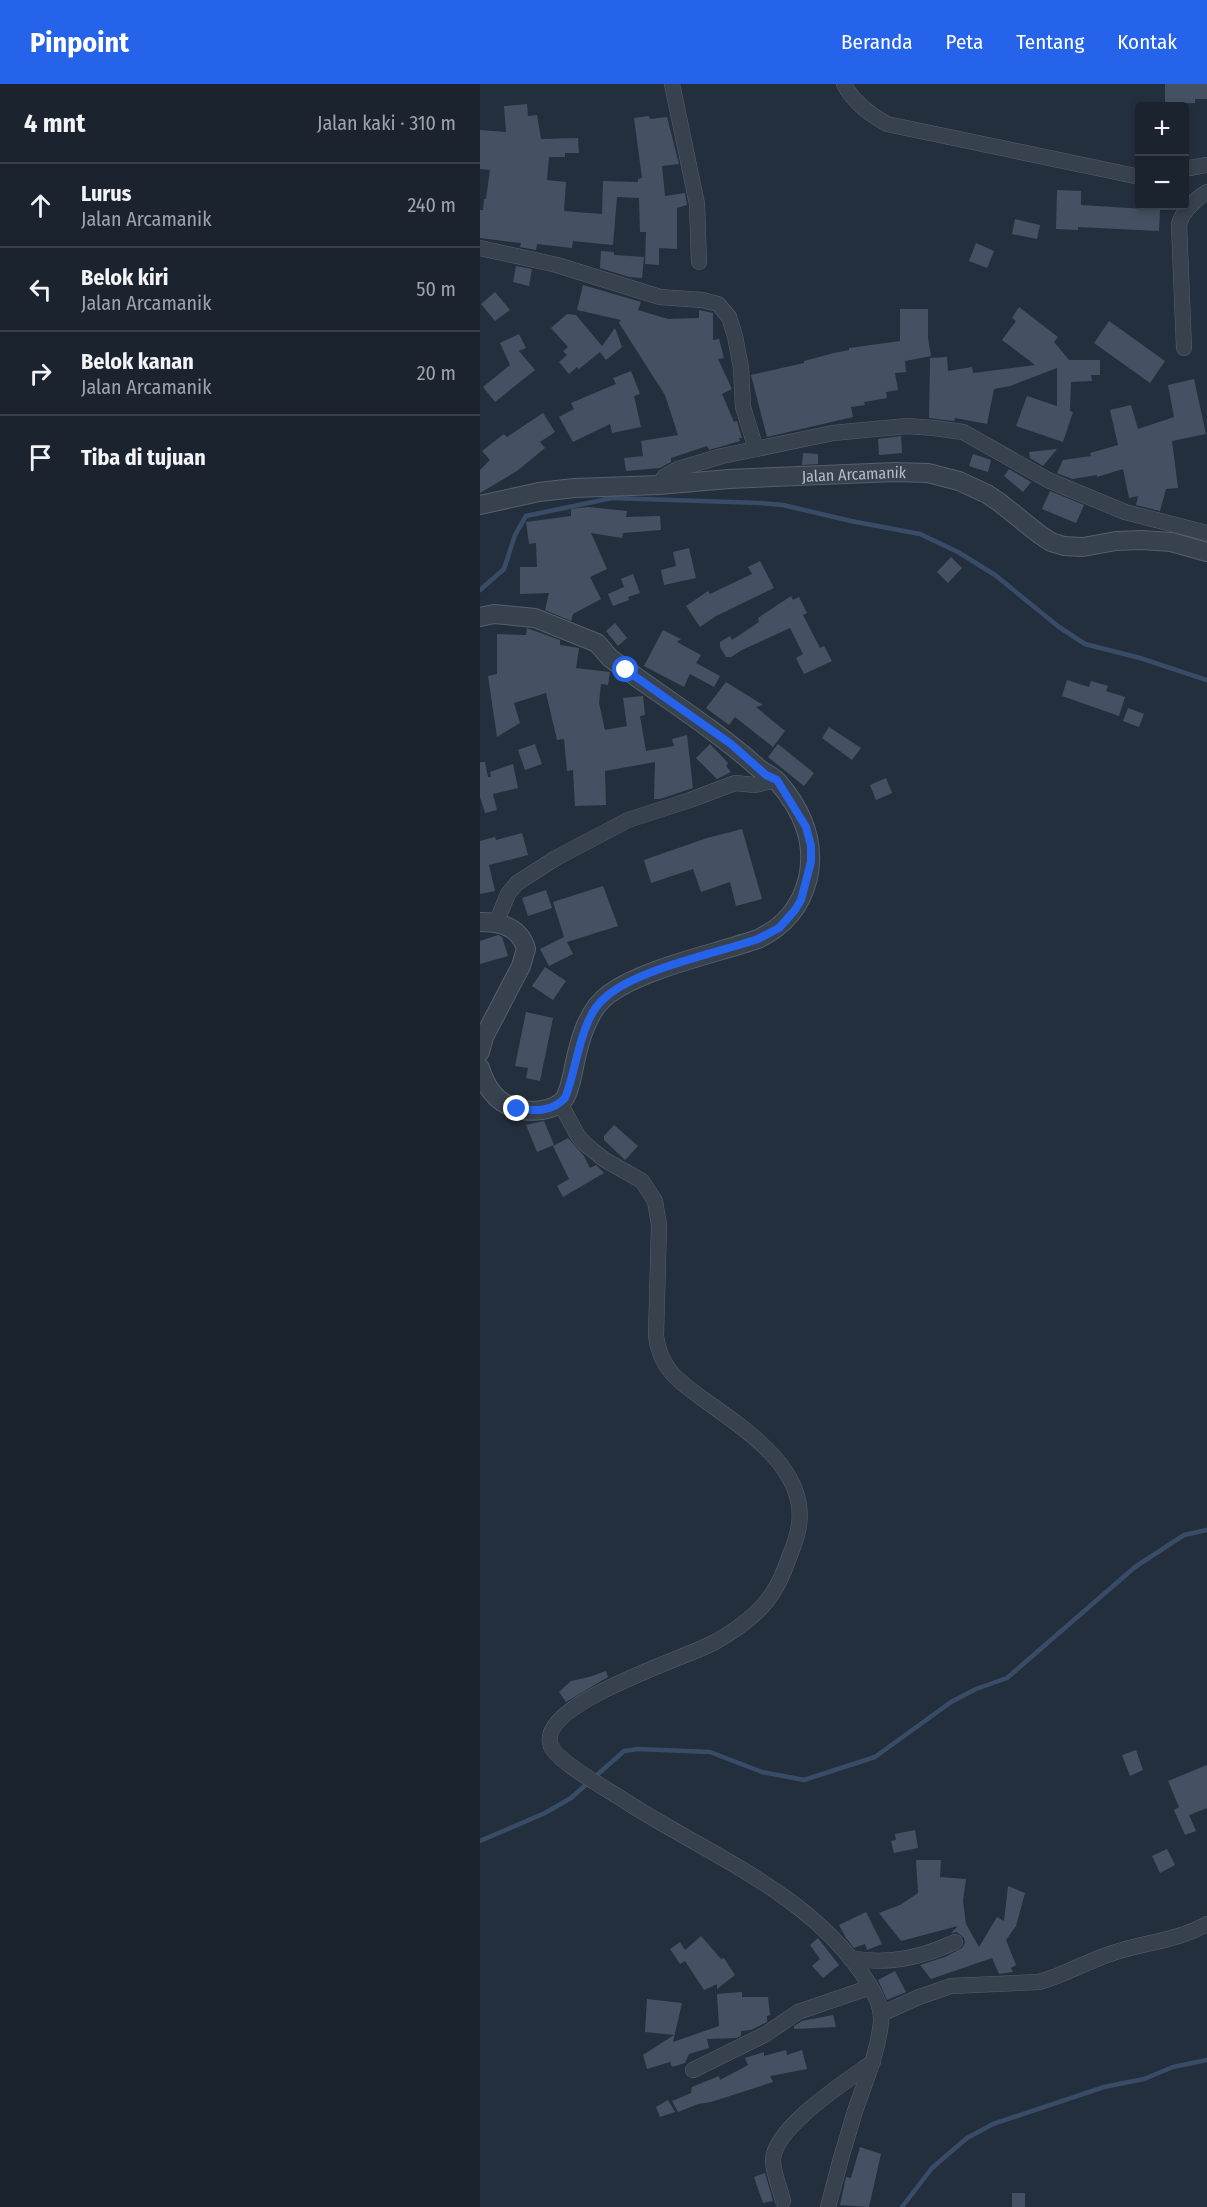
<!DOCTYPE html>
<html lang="id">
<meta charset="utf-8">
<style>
:root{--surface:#1b232e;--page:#282f3a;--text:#f1f3f6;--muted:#a0a4aa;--line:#39404a;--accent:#2563eb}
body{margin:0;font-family:"Fira Sans Condensed",sans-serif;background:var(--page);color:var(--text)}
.controls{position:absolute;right:18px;top:18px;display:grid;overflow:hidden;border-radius:6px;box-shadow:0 3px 9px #0003}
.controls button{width:54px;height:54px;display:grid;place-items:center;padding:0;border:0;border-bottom:2px solid var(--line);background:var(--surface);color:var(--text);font:30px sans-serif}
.stop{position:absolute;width:18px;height:18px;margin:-14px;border:4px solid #2563eb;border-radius:50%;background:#fff}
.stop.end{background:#2563eb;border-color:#fff;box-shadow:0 2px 6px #0008}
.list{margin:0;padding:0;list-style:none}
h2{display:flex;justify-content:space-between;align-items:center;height:78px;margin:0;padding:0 24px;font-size:26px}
h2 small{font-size:20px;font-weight:400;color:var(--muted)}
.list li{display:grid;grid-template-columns:39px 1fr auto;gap:18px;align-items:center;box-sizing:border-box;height:84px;padding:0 24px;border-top:2px solid var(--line)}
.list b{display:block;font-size:22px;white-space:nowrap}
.list p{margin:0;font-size:20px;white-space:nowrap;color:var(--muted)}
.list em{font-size:20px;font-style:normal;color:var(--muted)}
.icon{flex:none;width:33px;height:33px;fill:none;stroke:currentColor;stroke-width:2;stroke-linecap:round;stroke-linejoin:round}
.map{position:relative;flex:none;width:727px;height:2123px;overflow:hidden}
header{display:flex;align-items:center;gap:36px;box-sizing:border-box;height:84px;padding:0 30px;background:var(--accent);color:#fff}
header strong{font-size:28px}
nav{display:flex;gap:33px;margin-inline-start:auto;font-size:21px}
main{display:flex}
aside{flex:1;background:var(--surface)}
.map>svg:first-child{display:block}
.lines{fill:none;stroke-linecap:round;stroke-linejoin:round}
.stream{stroke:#394c67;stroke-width:4.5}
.building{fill:#455162}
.minor-casing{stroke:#565f6c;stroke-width:16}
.tertiary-casing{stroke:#565f6c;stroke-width:20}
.minor{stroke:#38414e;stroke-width:15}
.tertiary{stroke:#38414e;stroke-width:18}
.route{stroke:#2563eb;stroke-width:8}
.labels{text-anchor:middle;stroke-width:4.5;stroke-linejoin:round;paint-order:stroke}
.street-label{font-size:16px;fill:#b4bcc9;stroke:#1d2633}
</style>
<header>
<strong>Pinpoint</strong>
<nav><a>Beranda</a><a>Peta</a><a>Tentang</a><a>Kontak</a></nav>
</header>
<main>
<aside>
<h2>4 mnt<small>Jalan kaki · 310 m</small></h2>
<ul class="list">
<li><svg class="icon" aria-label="ahead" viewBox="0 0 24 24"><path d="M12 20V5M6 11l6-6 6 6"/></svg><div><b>Lurus</b><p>Jalan Arcamanik</p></div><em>240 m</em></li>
<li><svg class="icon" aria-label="left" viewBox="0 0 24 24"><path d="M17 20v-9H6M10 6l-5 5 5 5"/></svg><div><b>Belok kiri</b><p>Jalan Arcamanik</p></div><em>50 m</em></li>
<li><svg class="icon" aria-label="right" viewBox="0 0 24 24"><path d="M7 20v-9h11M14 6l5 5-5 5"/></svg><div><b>Belok kanan</b><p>Jalan Arcamanik</p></div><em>20 m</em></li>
<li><svg class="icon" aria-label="arrive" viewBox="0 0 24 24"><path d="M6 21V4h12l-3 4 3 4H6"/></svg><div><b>Tiba di tujuan</b></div></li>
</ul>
</aside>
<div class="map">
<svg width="727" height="2123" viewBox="0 0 727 2123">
<rect width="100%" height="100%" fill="#242f3e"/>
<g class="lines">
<!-- stream -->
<g class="stream">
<polyline points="0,506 24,485 35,451 46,432 132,414 280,419 303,421 371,437 440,450 478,468 515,491 579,543 605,560 660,574 727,596"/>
<polyline points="0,1757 65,1729 91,1714 144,1667 158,1665 230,1668 282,1688 324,1696 395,1673 471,1618 496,1605 527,1594 655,1483 704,1451 727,1446"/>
<polyline points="422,2123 452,2084 487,2054 513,2040 624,2003 664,1995 693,1983 727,1976"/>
</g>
</g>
<!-- building -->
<g class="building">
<polygon points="685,0 727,0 727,15 715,15 715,19 685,20"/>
<polygon points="47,20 48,32 57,31 61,55 98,54 99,69 85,69 85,73 69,73 67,96 86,98 84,127 122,130 123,97 158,98 158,95 162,94 154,34 169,32 170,35 187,33 199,80 182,82 185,112 205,109 207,121 197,124 197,165 179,164 179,181 165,180 166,148 160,148 159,114 137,113 133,161 93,157 92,164 57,160 56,166 40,163 41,159 0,154 0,126 3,126 4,115 6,115 10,86 0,85 0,46 26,48 24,22"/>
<polygon points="577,106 601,107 601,121 680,126 679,147 598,143 598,146 576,145"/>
<polygon points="535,135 560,141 557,155 532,150"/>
<polygon points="496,159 514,167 507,184 489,177"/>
<polygon points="121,167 134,168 134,171 164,173 162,194 149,193 120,184"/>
<polygon points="36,182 52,185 49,202 33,198"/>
<polygon points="103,201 161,218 158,226 188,235 219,234 219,226 233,229 233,256 239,255 244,274 238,275 252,305 242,310 254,338 257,337 262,354 259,354 260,357 229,366 227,362 191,374 191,378 180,384 146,387 144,374 163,372 161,357 198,351 185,311 139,239 141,236 97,226"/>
<polygon points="15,208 30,226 15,237 1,220"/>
<polygon points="539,223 578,253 574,258 589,276 620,276 620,291 611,291 612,297 591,298 590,327 593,328 583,358 536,342 547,312 577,322 577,284 530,302 514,305 507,340 475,334 474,337 449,334 450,274 467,273 468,287 492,283 493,289 555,281 522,256 536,237 532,234"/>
<polygon points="420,225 448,225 448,254 451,272 425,277 426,288 415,289 418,306 406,308 407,314 384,318 385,321 371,323 373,333 287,353 271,291 324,279 324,277 354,269 369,266 369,264 420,257"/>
<polygon points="87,230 96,231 122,262 135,244 142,263 126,276 120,268 99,285 97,283 89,290 79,278 87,271 83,267 88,263 71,244"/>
<polygon points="629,237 685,277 670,299 614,259"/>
<polygon points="39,250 46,264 39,267 55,286 15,318 3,303 30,281 20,259"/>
<polygon points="151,287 160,310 154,312 161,343 132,349 130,340 93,358 79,333 94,325 91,319 136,300 133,294"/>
<polygon points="714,295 726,350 692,357 698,404 686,405 680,427 656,421 658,412 649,414 643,385 617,393 617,391 592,395 577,389 583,376 611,372 610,369 638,361 630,326 651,321 658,345 694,333 688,301"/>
<polygon points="63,329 75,348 60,358 65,364 37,387 0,409 0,386 10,376 2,367 24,350 27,353"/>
<polygon points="421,352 422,369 399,371 398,355"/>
<polygon points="577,365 563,382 550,374 549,368"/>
<polygon points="323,369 338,370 338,380 322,381"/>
<polygon points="493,370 511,376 508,388 489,382"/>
<polygon points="529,385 551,398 543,408 524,392"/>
<polygon points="570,407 604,421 596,439 562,425"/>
<polygon points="108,423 147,427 146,433 180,432 181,446 143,449 142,454 111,449 127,485 110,493 121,515 93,530 91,537 65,526 69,509 40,510 40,483 57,483 56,459 49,460 46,438 91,432 91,425"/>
<polygon points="209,464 216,494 184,501 181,486 196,482 193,468"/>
<polygon points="471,473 482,484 468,499 457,488"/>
<polygon points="280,477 294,504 236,532 220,543 206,522 228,507 230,510 272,490 268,483"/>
<polygon points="153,490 160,509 148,513 149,516 133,522 128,510 144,503 146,508 141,495"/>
<polygon points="311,512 313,516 319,513 327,529 323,531 340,564 344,562 352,577 324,590 316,574 323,570 310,544 262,566 251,573 246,573 240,563 240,558 250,552 252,556 279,538 278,534"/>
<polygon points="135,539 147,554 138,562 126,547"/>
<polygon points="47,544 80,556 80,561 99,564 96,584 130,588 128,601 121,600 119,619 125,646 147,642 143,614 163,612 165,631 160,632 166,667 194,662 192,655 207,651 213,704 180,715 174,715 175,678 125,687 126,721 95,722 93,686 87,687 84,655 77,656 66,609 34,619 40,639 17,653 8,592 17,590 17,550 46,551"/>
<polygon points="183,546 201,555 197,558 221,571 216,579 240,592 234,603 210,590 204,603 164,582"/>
<polygon points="587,596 609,603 611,597 628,602 626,607 645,613 639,632 582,612"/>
<polygon points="246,598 283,621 276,623 305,647 293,663 255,633 249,641 226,624"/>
<polygon points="648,624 664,630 659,643 643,637"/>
<polygon points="349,643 381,664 372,676 342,654"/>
<polygon points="55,660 62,680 45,686 38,666"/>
<polygon points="230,660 248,679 246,682 251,688 237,695 216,674"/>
<polygon points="298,660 334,689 324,702 288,673"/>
<polygon points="0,678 5,678 8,693 11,693 10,688 33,680 38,704 13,710 17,726 5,729 0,713"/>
<polygon points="406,694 412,709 396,716 390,701"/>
<polygon points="262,745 282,815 256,822 250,798 221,808 213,785 171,799 164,776 227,754"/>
<polygon points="42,749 48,771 9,781 15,807 0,810 0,757 15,753 16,756"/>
<polygon points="123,802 138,842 87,858 93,870 69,882 60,865 84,853 85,856 73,818"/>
<polygon points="66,806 72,824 48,832 42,814"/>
<polygon points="18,851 22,853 28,872 0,880 0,857"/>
<polygon points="65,883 86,897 73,916 52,902"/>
<polygon points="46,928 73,934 60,997 46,994 48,984 35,982"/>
<polygon points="64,1037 74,1061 57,1068 46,1041"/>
<polygon points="134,1041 158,1062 145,1076 124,1056 124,1052"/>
<polygon points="88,1054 104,1072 110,1084 116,1081 124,1089 83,1113 77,1102 89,1095 73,1062"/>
<polygon points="126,1587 128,1593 86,1618 79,1608 91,1597 109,1593"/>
<polygon points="656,1666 663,1686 650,1692 642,1671"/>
<polygon points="727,1681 727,1724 709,1731 716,1747 705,1751 694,1726 699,1723 688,1697"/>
<polygon points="435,1746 438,1764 414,1769 411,1757 416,1756 415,1750"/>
<polygon points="687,1765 695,1781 680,1789 672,1772"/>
<polygon points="436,1776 461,1776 460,1793 486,1795 483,1817 486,1840 499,1863 517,1833 524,1837 528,1802 545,1809 536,1842 526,1856 536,1881 531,1884 533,1888 519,1890 512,1874 451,1895 440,1881 465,1873 482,1864 485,1859 484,1854 477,1848 471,1849 478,1842 421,1857 399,1829 420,1821 438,1809"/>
<polygon points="386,1828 402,1860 387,1866 385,1860 374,1864 366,1854 359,1841"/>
<polygon points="221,1852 241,1875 244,1874 255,1891 237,1905 237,1900 224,1906 205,1877 200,1880 190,1865 200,1858 205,1866"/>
<polygon points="338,1854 359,1881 343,1894 332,1882 340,1875 330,1861"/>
<polygon points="415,1887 426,1908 407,1916 398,1896"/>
<polygon points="262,1908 262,1913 288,1913 290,1931 287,1932 287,1938 271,1946 261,1947 261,1952 256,1954 227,1955 229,1964 209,1970 205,1979 192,1983 190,1978 167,1985 163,1971 194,1951 165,1948 167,1915 202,1919 193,1958 239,1942 237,1910"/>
<polygon points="353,1931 356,1943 314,1945 314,1942 322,1937"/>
<polygon points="306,1966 307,1971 322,1966 327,1985 290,1992 293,1998 231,2018 218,2020 198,2028 192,2017 211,2009 212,2003 239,1992 240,1996 268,1981 265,1974 284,1968 284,1972"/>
<polygon points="188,2016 195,2028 180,2033 176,2023"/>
<polygon points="380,2063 401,2070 389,2123 360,2121 366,2093 371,2094"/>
<polygon points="285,2089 293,2117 283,2119 274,2093"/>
<rect x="532" y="2109" width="13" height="14"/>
</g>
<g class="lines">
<defs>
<g id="minor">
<polyline points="192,0 217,120 219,178"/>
<path d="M364 0C373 18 389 30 407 40L660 93"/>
<polyline points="704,85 727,81"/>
<polyline points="0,164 77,181 180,213 222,216 238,220 249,233 255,252 261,284 263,323 276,365"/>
<path d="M704 264 699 140C703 126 715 116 727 108"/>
<polyline points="179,401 184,393 198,385 242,372 353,349 427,342 454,344 483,348 568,396 645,428 727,449"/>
<polyline points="16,839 28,810 37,799 76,774 148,736 210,716 255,699 275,701 297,696"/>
<path d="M80 1019 98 1052 105 1060 125 1076 162 1097 175 1117 179 1141 176 1252C180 1286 201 1299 227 1318 266 1346 327 1385 319 1441 318 1451 314 1461 310 1471 306 1482 302 1494 295 1505 282 1528 258 1545 235 1558 207 1574 54 1620 71 1662 77 1678 129 1706 145 1717 229 1771 332 1810 387 1897 395 1909 402 1923 401 1938 398 1969 385 1998 375 2027 365 2059 356 2091 348 2123"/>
<path d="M370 1874C408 1881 440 1874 475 1858"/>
<path d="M401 1930 439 1913 471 1902 559 1898C585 1891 607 1877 633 1869 665 1858 697 1857 727 1840"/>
<polyline points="213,1986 286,1950 318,1928 391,1903"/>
<path d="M303 2117C300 2104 293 2089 293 2076 294 2043 368 1996 393 1978"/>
</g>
<g id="tertiary">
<path id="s1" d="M0 421 59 408 94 404 179 401 249 395 415 388 448 389 479 397 507 410 519 418 559 450 571 458 584 462 603 463 636 457 662 456 691 458 727 468"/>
<path d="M0 533 14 530 55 534 117 559 130 574C178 610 231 642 276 682 282 688 293 692 298 698 322 726 336 757 328 794 321 823 305 842 278 855 234 870 165 884 129 910 107 926 99 958 94 983 92 993 90 1005 85 1014 75 1028 49 1029 34 1024 15 1017 6 1003 0 984"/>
<path d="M0 838C21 838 40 843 46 865L41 882 4 953 0 968"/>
</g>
</defs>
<!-- minor casing -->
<use href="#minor" class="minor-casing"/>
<!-- tertiary casing -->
<use href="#tertiary" class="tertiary-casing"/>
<!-- minor -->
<use href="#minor" class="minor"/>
<!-- tertiary -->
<use href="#tertiary" class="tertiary"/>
</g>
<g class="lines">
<!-- route -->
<path class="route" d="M37 1025C55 1027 72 1028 85 1014 95 989 97 962 108 938 112 928 118 919 127 912 158 885 237 869 278 855L299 844 315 826 321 816 331 778V762L326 743 297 696 286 691 251 660 146 586"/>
</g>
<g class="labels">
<!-- street labels -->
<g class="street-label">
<text dy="6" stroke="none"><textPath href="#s1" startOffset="376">Jalan Arcamanik</textPath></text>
</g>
</g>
</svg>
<div class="controls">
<button>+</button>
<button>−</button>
</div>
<div class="stop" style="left:146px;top:586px"></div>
<div class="stop end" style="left:37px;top:1025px"></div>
</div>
</main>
